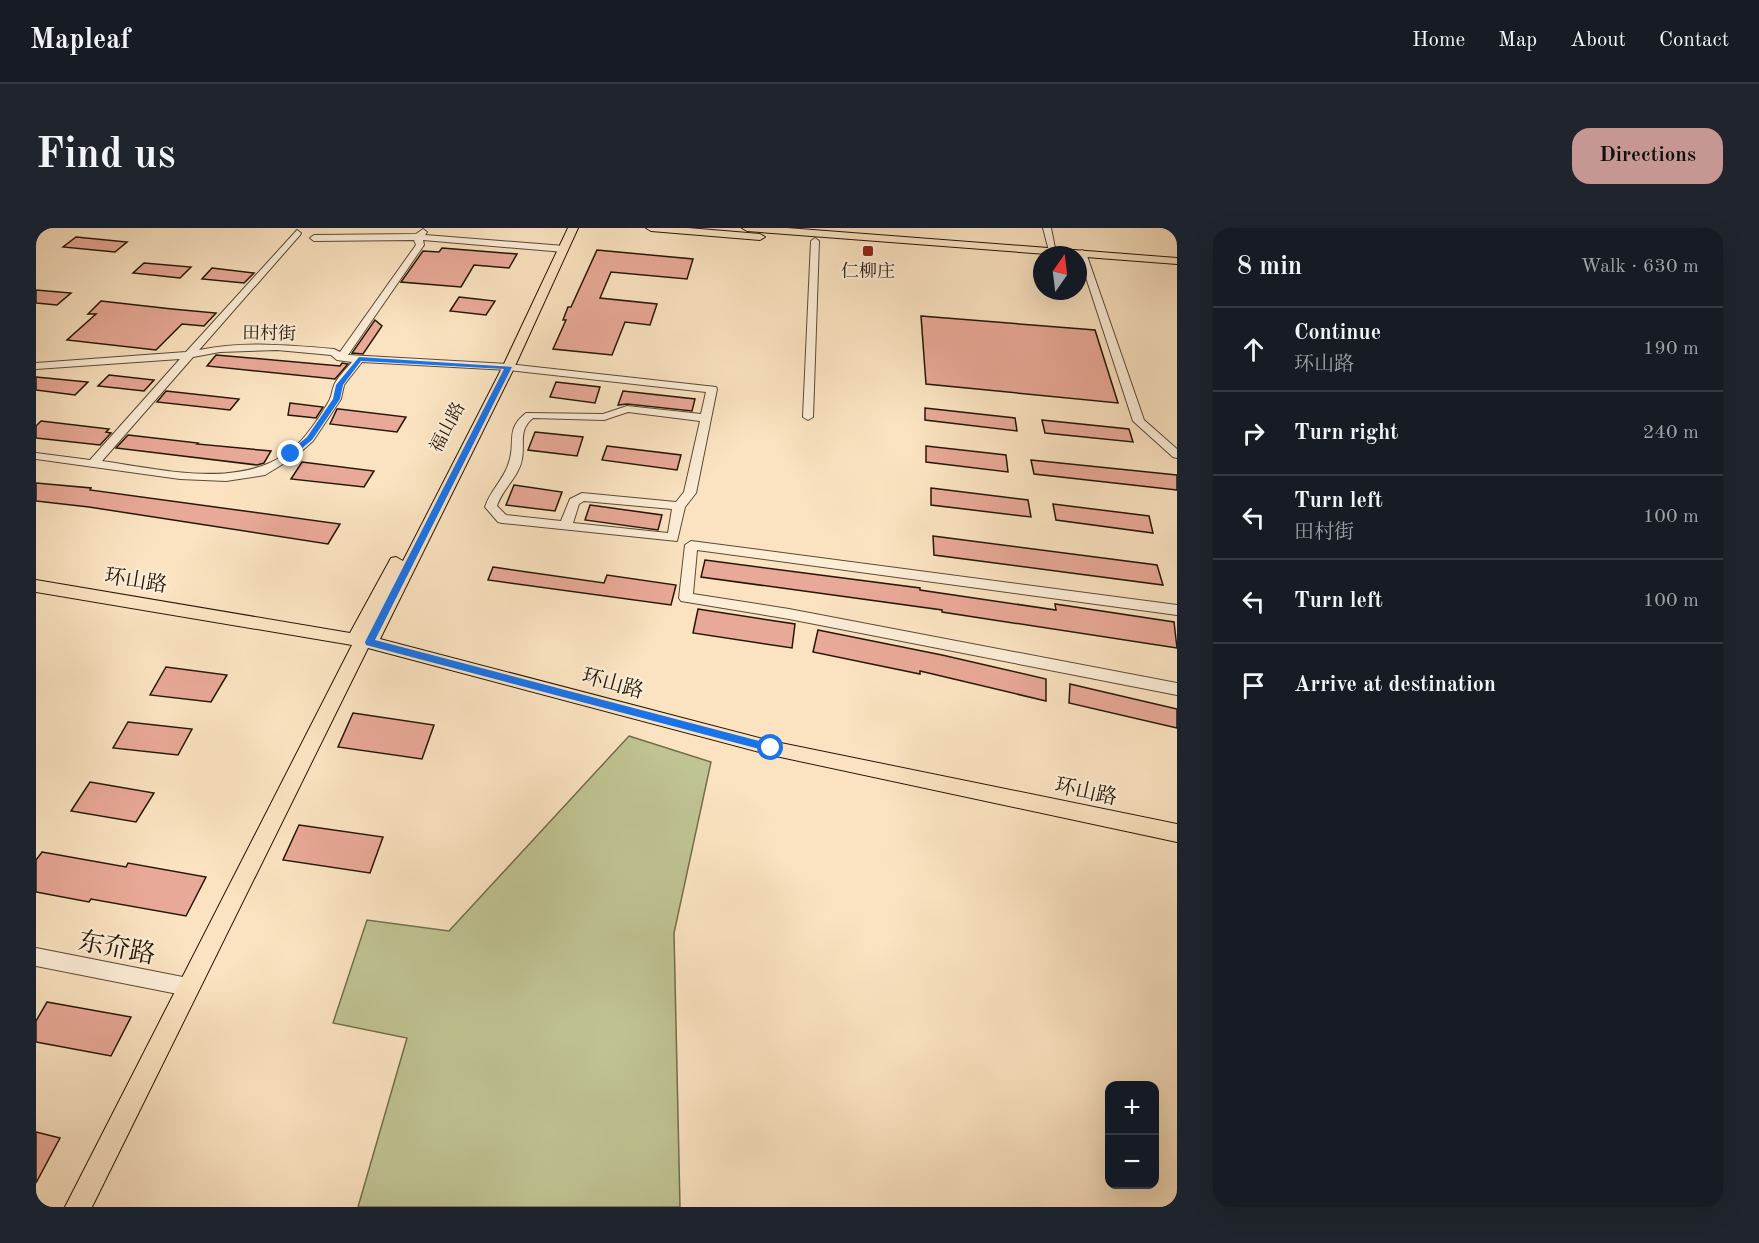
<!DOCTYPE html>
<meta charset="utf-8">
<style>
:root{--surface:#171b24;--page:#20242c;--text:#f1f3f6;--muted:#9ea1a6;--line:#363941;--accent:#c59692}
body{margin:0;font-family:"Old Standard TT","Noto Serif SC",serif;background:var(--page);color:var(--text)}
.controls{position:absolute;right:18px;bottom:18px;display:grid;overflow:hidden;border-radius:12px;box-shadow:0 6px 24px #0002}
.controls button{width:54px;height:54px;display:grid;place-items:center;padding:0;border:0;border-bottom:2px solid var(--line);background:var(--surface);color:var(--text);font:30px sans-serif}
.compass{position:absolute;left:997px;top:18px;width:54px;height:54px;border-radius:50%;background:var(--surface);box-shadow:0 6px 24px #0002;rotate:14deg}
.stop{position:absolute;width:18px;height:18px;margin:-14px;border:4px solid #1a73e8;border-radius:50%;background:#fff}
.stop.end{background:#1a73e8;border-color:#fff;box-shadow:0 2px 6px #0008}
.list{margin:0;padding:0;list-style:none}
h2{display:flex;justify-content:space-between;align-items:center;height:78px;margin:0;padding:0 24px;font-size:26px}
h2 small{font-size:20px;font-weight:400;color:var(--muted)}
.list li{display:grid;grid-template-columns:39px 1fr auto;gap:18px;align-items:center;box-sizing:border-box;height:84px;padding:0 24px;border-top:2px solid var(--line)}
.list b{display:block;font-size:22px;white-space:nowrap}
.list p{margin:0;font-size:20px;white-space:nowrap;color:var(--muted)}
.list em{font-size:20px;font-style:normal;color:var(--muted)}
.icon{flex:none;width:33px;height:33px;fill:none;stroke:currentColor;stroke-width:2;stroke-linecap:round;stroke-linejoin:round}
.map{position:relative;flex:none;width:1141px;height:979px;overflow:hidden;border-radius:18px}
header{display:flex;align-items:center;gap:36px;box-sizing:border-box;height:84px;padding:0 30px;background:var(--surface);border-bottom:2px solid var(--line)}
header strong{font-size:28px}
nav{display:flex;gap:33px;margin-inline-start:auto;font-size:21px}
.intro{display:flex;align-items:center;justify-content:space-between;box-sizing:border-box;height:144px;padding:0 36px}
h1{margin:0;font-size:42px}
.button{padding:15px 27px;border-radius:18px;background:var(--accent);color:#111;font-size:21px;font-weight:700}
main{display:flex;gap:36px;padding:0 36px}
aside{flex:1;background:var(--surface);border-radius:18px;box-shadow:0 6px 24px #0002}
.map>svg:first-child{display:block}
.green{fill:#c0c392;stroke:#726d4c;stroke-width:1.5}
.building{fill:#e9a998;stroke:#251706;stroke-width:1.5}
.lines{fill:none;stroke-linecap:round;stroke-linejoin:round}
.minor-casing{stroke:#5a4a35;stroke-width:2}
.major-casing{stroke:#251706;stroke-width:2}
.minor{fill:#fcedd7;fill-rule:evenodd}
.major{fill:#fbe3c1;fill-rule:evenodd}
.route{fill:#1a73e8}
.poi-dot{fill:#8f2418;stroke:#fcedd7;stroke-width:2}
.labels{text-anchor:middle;stroke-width:4.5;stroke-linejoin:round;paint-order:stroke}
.far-poi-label{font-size:18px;fill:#251706;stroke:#fcedd7}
.far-street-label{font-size:18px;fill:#251706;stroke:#fcedd7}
.street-label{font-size:21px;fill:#251706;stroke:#fcedd7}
.near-street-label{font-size:26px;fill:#251706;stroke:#fcedd7}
</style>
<header>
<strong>Mapleaf</strong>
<nav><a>Home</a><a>Map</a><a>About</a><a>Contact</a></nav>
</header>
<div class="intro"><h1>Find us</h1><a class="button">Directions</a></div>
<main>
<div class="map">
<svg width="1141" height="979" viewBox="0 0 1141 979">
<rect width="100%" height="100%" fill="#fbe3c1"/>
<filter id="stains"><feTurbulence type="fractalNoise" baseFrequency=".00333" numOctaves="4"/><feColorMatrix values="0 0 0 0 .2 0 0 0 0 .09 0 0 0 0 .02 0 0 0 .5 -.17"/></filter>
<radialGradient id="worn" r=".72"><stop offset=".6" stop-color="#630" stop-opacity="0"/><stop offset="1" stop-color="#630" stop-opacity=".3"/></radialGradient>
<!-- green -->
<polygon class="green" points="593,508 675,534 638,705 644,979 322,979 371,810 297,795 331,692 413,703"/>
<!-- building -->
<g class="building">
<polygon points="40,9 91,14 79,24 27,19"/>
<polygon points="406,20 481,26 473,40 438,37 425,59 365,54 387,23 403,24"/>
<polygon points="561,22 657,31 651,51 575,44 564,70 621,76 614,97 589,94 576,127 517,121 530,92 527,92 532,79 535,79"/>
<polygon points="108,35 155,39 144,50 97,45"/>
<polygon points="176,40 218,45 208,55 166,51"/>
<polygon points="0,62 35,65 21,77 0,75"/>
<polygon points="423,69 459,73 450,87 414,83"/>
<polygon points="65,73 136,81 180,85 168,98 146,96 120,122 31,112 60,86 52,86"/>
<polygon points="885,88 1059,102 1082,175 890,156"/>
<polygon points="339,92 346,98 327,126 316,125"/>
<polygon points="180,127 304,138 306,135 312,136 299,151 171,138"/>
<polygon points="73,147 118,152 108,163 62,158"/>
<polygon points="0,149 52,154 39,167 0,162"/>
<polygon points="520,154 564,159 559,175 514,169"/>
<polygon points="130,163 203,171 194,182 121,174"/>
<polygon points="587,163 659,171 656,183 591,176 582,177"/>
<polygon points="254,175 287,179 280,190 252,187"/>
<polygon points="889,180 979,190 981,203 889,192"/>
<polygon points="301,181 303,181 370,189 361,204 294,196"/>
<polygon points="1006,192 1093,201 1097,214 1009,205"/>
<polygon points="5,193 73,201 70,204 75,205 64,217 0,210 0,198"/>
<polygon points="499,204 547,209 541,228 492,222"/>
<polygon points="92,207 162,215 161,216 235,223 228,235 221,237 80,220"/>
<polygon points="571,218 645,227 641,242 566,232"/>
<polygon points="890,218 970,227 972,244 890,234"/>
<polygon points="995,232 1141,247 1141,262 998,246"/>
<polygon points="266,234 338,243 328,259 255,251"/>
<polygon points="0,255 55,260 54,262 304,296 292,316 53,279 0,273"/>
<polygon points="478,257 526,264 519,283 470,277"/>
<polygon points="895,260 992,272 995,289 895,277"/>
<polygon points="1017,276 1113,288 1117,305 1020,292"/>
<polygon points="554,277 626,287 622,302 549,292"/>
<polygon points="897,308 1121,337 1127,357 898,327"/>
<polygon points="669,332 884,360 884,362 1020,382 1019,376 1138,394 1141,420 906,384 906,382 665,349"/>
<polygon points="457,339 568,355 571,347 640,357 635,377 452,352"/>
<polygon points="662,381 759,396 756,420 657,405"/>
<polygon points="782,402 906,427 1010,451 1010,473 884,443 884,446 777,424"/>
<polygon points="130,439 191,447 175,474 114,467"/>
<polygon points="1034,456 1141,481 1141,500 1033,475"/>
<polygon points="317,485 398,497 386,531 302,519"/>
<polygon points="92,494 156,501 142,527 77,520"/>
<polygon points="54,554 118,565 100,594 35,583"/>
<polygon points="263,597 347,609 334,645 247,632"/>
<polygon points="6,624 90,639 92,635 170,649 150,688 55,671 53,674 0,664 0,632"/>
<polygon points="11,774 95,789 75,828 0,814 0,793"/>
<polygon points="0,904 24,910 0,955"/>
</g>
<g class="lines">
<defs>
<g id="minor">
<polygon points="1007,0 1015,0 1020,25 1013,23"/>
<path d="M387 1 391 4 389 7 528 18 532 21 528 24 387 12 388 17 312 127 472 136 680 159 681 161 660 265 649 279 641 313 466 295 462 294 449 279C454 263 467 252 472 237 481 215 468 202 490 185L567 186 591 178 665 186 670 164 472 142 326 134 308 157 305 171 277 213 260 228 229 247 190 253 144 251 0 231V225L54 232 144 131 0 141V135L150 124 261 2 265 5 264 7 163 122C208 113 253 117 298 121L304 124 380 17 378 12 278 13 274 10 278 7 380 6ZM241 122 295 127 301 132 316 134C310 141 303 148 299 155 296 161 296 168 293 173 287 184 278 197 270 207 222 267 130 242 66 233L157 129 184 124ZM592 184 664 193 648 264 640 274 546 265 534 271 525 293 470 287 461 278C466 261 483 249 486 231 489 215 482 202 497 190L568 192ZM548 273 636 281 632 305 537 295 543 276Z"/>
<polygon points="779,10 783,13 777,189 772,192 767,189 775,13"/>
<polygon points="1046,22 1050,25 1108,192 1141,221 1141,230 1137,229 1097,193 1042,25"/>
<polygon points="655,313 1141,377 1141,387 661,322 657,366 753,381 1141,455 1141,467 753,391 645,373 643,370 649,317"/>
<polygon points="0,720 152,750 159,753 161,759 159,765 152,768 0,738"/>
</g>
<g id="major">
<polygon points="532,0 542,0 479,138 344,411 735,513 1141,596 1141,614 735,527 332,420 56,979 29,979 316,417 0,364 0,352 314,405 355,330 360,329 367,333 467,138"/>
<polygon points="610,0 652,0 724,6 729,9 724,12 615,3"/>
<polygon points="706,0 751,0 1141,30 1141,36 711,3"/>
</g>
</defs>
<!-- minor casing -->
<use href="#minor" class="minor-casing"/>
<!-- major casing -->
<use href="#major" class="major-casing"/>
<!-- minor -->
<use href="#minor" class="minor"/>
<!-- major -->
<use href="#major" class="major"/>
</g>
<!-- route -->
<polygon class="route" points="323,129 476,139 339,412 735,516 739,517 739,523 735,524 330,417 329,414 468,141 325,133 307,157 304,171 276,212 258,227 253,227 253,224 271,209 297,171 300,157"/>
<!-- markers -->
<rect class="poi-dot" x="826" y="17" width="12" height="12" rx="3"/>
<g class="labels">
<!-- far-poi labels -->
<g class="far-poi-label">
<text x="832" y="49">仁柳庄</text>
</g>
<!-- far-street labels -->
<g class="far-street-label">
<text transform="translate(233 105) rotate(1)" y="6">田村街</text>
<text transform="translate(411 199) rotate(-62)" y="6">福山路</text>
</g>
<!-- street labels -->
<g class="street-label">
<text transform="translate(100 352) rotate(9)" y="7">环山路</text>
<text transform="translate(577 455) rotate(15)" y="7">环山路</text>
<text transform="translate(1050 563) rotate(12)" y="7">环山路</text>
</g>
<!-- near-street labels -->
<g class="near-street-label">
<text transform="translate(81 719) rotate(11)" y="9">东夼路</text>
</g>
</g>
<rect width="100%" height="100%" filter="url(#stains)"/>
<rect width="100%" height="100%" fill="url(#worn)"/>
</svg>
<div class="controls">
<button>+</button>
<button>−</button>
</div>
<svg class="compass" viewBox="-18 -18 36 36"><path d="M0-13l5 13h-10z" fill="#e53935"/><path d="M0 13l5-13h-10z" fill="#9ea1a6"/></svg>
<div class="stop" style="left:735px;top:520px"></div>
<div class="stop end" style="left:255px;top:226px"></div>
</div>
<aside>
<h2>8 min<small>Walk · 630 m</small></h2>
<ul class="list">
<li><svg class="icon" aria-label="ahead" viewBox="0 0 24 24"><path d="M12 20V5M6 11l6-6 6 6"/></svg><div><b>Continue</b><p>环山路</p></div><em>190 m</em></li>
<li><svg class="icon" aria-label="right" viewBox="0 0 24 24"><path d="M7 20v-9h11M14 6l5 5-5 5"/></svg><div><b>Turn right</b></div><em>240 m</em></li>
<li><svg class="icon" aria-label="left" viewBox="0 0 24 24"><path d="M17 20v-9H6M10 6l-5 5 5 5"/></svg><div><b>Turn left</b><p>田村街</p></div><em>100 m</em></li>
<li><svg class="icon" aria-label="left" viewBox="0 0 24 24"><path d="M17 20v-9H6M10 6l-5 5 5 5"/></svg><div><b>Turn left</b></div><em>100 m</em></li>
<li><svg class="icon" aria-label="arrive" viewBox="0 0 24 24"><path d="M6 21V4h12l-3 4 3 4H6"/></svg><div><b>Arrive at destination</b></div></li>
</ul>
</aside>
</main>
